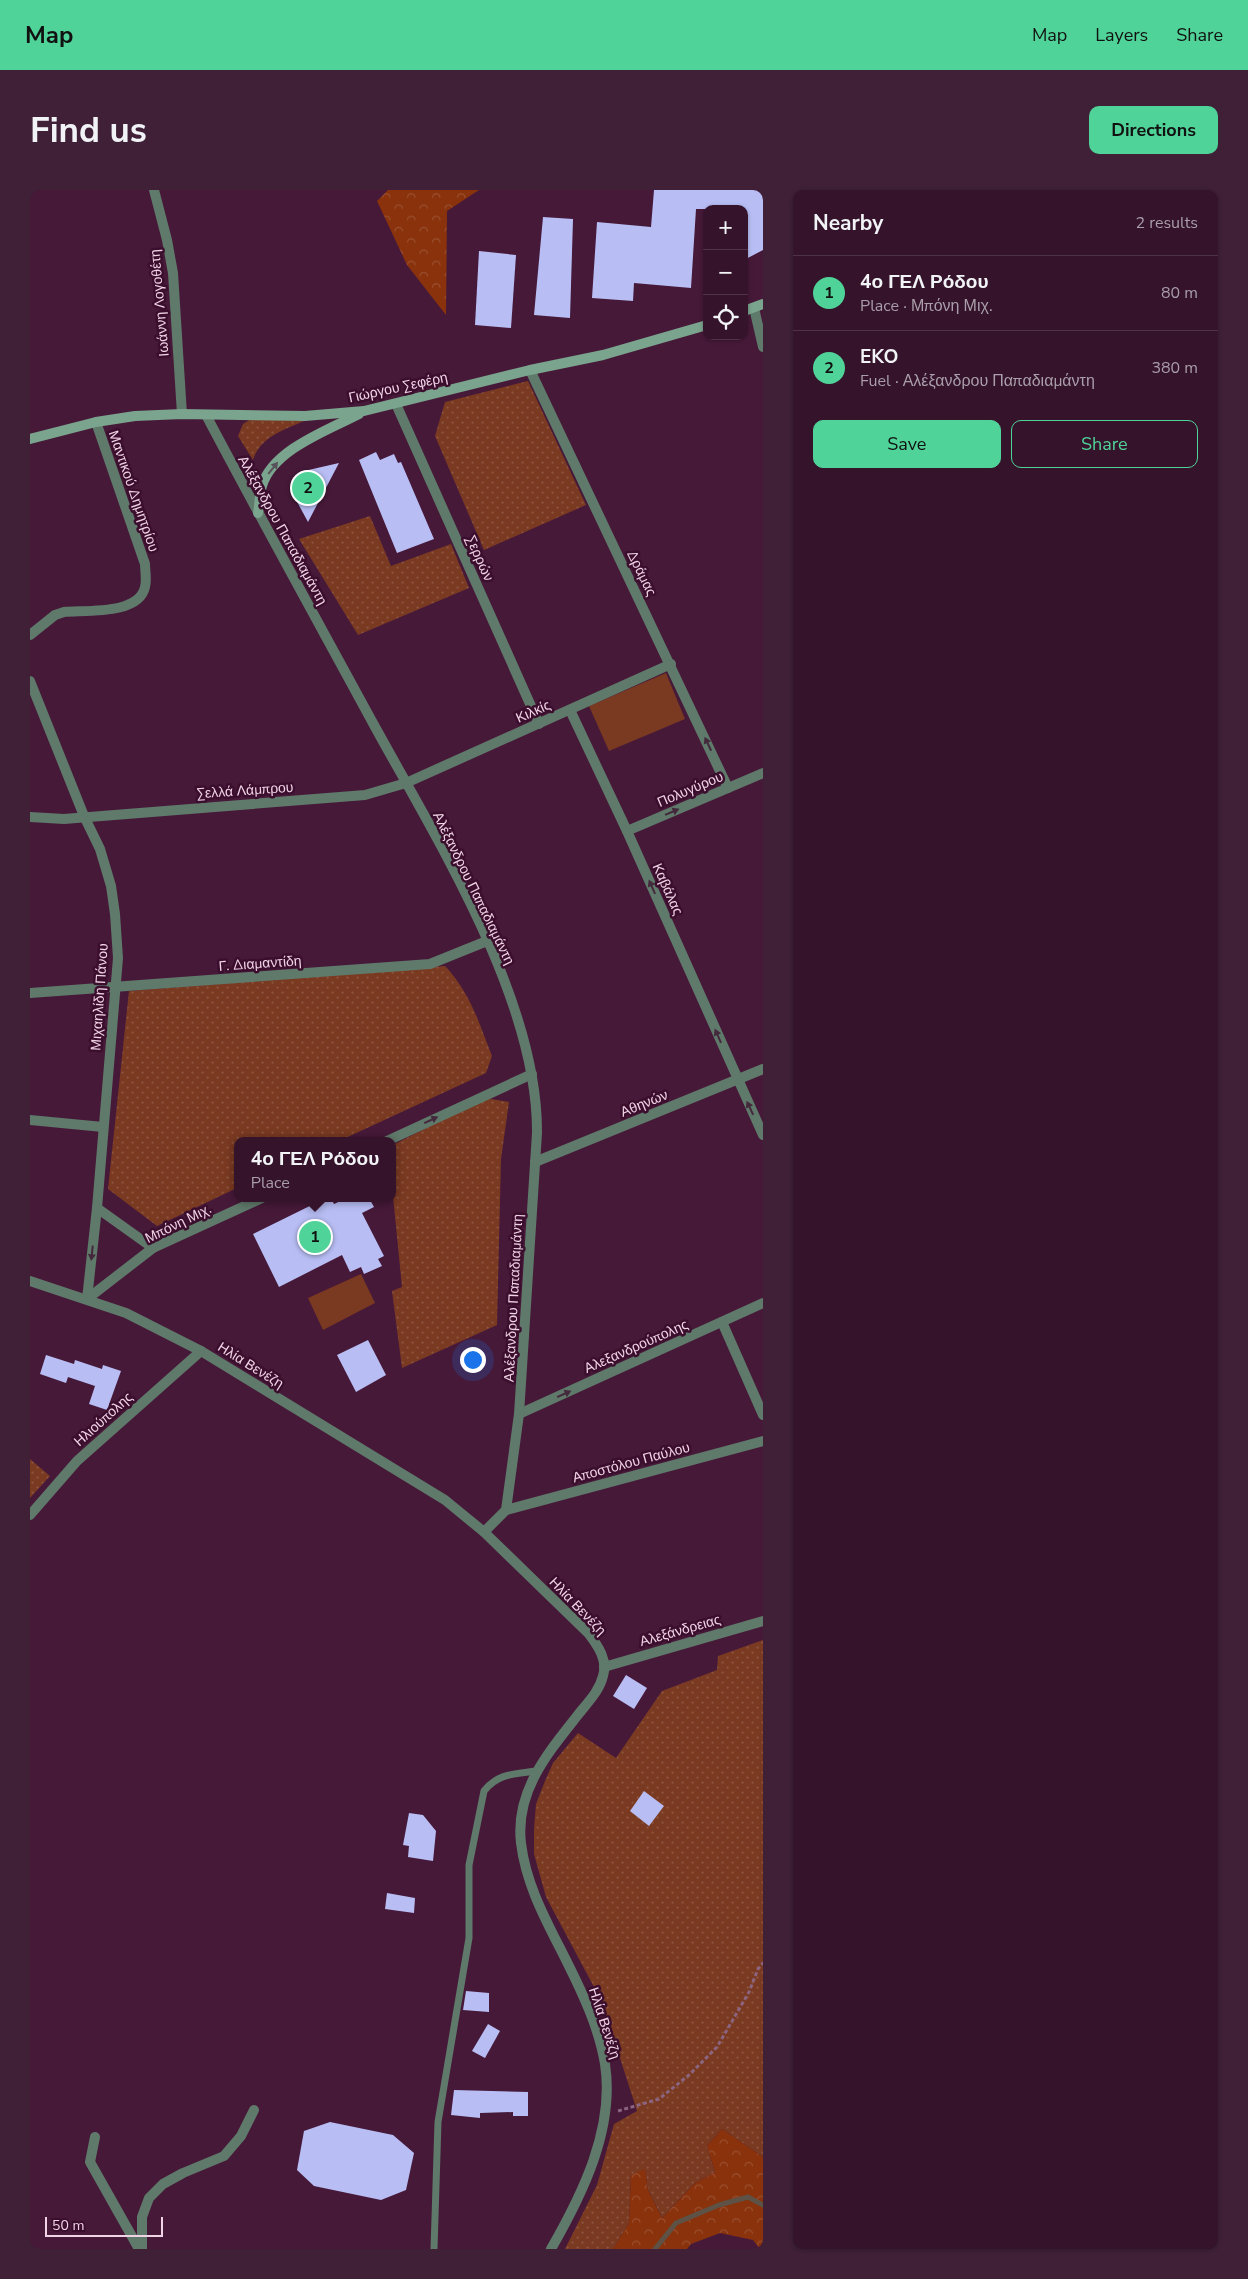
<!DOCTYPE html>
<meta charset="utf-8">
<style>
:root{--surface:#34132b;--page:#3f2037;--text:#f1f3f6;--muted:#a99ea9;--line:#4e3247;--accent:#50d398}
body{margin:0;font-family:"Nunito Sans",sans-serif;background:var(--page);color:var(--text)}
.controls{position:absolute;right:15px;top:15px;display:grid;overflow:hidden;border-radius:10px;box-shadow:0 1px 4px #0004}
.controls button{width:45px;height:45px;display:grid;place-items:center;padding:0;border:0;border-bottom:1px solid var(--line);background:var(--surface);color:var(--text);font:25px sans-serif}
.scale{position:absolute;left:15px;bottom:12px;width:118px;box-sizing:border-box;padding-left:5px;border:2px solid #f1d3e6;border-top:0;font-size:14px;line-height:18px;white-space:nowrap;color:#f1d3e6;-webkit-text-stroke:4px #3b0e2e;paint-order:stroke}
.you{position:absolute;left:442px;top:1169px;width:18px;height:18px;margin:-12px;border:4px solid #fff;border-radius:50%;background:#1a73e8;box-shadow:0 0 0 8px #1a73e833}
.badge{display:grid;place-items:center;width:32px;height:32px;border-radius:50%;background:var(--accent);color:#111;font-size:16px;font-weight:700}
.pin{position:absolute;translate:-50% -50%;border:2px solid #fff;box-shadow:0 1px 5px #0006}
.popup{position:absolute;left:204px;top:947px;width:162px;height:65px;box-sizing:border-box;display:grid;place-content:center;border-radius:10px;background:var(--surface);filter:drop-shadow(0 1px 4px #0005);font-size:16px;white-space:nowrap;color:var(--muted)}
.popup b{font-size:19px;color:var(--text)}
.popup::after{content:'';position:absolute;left:50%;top:100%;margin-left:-10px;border:10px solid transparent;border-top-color:var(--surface)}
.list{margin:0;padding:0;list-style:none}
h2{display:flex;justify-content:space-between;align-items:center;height:65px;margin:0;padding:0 20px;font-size:21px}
h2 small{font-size:16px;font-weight:400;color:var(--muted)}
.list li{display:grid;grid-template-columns:32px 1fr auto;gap:15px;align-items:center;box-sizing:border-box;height:75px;padding:0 20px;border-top:1px solid var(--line)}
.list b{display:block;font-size:19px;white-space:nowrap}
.list p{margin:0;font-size:16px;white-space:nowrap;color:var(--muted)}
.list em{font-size:16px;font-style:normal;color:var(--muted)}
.actions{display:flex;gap:10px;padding:15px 20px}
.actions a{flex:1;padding:11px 0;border:1px solid var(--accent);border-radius:10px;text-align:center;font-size:18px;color:var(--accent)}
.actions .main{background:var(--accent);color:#111}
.icon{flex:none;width:28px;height:28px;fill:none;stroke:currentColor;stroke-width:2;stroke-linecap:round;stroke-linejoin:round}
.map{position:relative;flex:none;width:733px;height:2059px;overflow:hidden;border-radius:10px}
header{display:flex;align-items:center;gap:30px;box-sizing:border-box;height:70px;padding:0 25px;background:var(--accent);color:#111}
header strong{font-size:24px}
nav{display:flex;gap:28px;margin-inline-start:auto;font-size:18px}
.intro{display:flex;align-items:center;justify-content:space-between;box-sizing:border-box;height:120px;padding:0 30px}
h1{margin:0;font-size:35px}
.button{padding:12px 22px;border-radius:10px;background:var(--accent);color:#111;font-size:18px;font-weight:700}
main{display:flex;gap:30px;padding:0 30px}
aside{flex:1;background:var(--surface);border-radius:10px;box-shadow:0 1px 4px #0004}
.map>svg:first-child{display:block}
.grass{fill:url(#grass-dots)}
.forest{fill:url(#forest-crowns)}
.park{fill:#7a3921}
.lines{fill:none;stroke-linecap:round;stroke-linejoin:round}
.stream{stroke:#5e5145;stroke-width:5}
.building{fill:#b8bef4}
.path{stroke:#8b647f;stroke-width:3;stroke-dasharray:4 2.5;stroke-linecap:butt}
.service{stroke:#5f796a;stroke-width:7}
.minor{stroke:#5f796a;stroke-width:10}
.tertiary{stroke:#5f796a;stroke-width:10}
.secondary{stroke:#7aa48d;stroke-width:10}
.oneway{fill:#575259}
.oneway2{fill:#44293d}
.labels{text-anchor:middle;stroke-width:5;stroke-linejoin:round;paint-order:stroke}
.street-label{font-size:14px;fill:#f1d3e6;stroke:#3b0e2e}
</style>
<header>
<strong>Map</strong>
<nav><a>Map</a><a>Layers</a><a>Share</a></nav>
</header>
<div class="intro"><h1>Find us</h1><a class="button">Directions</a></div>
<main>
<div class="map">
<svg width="733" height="2059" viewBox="0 0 733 2059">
<defs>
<pattern id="grass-dots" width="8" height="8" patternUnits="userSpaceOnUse" patternTransform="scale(1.25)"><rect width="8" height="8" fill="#7a3921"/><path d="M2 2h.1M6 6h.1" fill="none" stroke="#8d5541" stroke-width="1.8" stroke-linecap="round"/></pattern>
<pattern id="forest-crowns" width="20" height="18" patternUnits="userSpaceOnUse" patternTransform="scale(1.25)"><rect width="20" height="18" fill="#89320c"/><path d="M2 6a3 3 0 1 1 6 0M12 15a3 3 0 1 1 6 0" fill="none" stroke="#9a4f2f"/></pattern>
</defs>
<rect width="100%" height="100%" fill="#461939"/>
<!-- grass -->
<g class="grass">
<polygon points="498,191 556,315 454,360 405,246 415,212"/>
<path d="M221 229 274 231C254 240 230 247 223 270L208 246 213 234Z"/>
<polygon points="340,326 361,376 421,354 439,398 328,445 269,349"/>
<path d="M415 776C440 802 449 833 462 866L456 883 309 951H208L207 998 127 1036 78 999 99 801Z"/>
<polygon points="455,908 479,912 471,969 467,1135 372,1178 362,1101 372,1097 363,1006 363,955"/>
<polygon points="0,1269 20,1286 0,1308"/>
<polygon points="733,1450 733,1967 692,1939 677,1956 685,1982 665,1993 632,2028 618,2000 615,1980 601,1985 599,2033 583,2059 535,2059 567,1995 584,1934 607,1921 572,1812 516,1707 504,1664 504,1639 506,1614 515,1591 523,1573 548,1543 586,1568 632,1501 687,1480 688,1466"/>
</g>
<!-- forest -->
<g class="forest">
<polygon points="358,0 449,0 417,21 416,125 377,75 347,11"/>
<polygon points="692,1939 733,1967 733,2059 730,2059 723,2050 690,2043 661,2054 657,2059 583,2059 599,2033 601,1985 615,1979 618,2000 632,2028 665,1993 685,1982 677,1956"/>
</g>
<!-- park -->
<g class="park">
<polygon points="636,483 655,529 579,561 559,516"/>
<polygon points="331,1084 345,1113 293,1140 278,1108"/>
</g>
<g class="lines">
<!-- stream -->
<polyline class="stream" points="625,2059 646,2033 689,2015 718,2007 733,2015"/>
</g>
<!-- building -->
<g class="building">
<polygon points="624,0 733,0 733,60 714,70 714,19 666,19 661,98 604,93 603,111 562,108 567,32 621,37"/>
<polygon points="513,27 543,29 540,128 504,125"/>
<polygon points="449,61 486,65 481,138 445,135"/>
<polygon points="346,262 350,270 364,264 368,273 371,272 404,349 367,363 329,270"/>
<polygon points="309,273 278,332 265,308 266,289 274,281"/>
<polygon points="296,1008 301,1008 304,1014 317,1008 339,1008 344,1017 332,1023 354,1066 348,1069 352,1076 334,1084 331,1077 320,1082 312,1065 249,1097 223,1044"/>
<polygon points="338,1150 356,1185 326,1202 307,1165"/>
<polygon points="16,1165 44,1174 45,1170 72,1179 73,1175 91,1181 77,1220 59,1214 65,1196 38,1187 36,1193 10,1184"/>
<polygon points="596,1485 617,1498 604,1519 583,1506"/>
<polygon points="614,1601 634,1616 619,1636 600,1621"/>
<polygon points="379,1623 393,1625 406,1641 403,1671 378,1667 379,1656 373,1655"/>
<polygon points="357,1703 385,1708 384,1723 355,1719"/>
<polygon points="436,1801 459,1803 459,1822 433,1820"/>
<polygon points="458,1834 470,1841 455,1868 442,1861"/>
<polygon points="424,1900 498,1902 498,1926 483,1926 483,1922 450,1923 450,1928 421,1925"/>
<polygon points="300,1932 363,1945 384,1963 376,2000 351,2010 284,1996 267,1980 274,1941"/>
</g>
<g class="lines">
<!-- path -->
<polyline class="path" points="588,1921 629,1909 659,1885 687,1857 719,1802 728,1779 733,1773"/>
<!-- service -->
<path class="service" d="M404 2059 408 1932 439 1748V1675L454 1601C468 1583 485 1584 506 1581"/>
<!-- minor -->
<g class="minor">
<polyline points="124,0 137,50 143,83 152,224"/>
<polyline points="724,118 733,157"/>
<polyline points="500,180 698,598"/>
<polyline points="366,214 509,534"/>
<path d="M0 445 25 425 34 422C56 420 109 425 115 397 117 390 115 381 115 374L66 232"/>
<polyline points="0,491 54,626 70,659 81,696 85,724 88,768 67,1018 57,1109"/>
<polyline points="540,520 597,641 733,945"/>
<polyline points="0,627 34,629 335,605 376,593 641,474"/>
<polyline points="597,641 733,583"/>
<polyline points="0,803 400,774 457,751"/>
<polyline points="0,930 73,937"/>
<polyline points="357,951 502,884"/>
<polyline points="505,972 733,879"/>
<polyline points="67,1018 123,1058"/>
<polyline points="57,1109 123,1058 232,1008"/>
<polyline points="692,1132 733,1225"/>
<polyline points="489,1224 733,1113"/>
<polyline points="0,1325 47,1271 171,1161"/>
<polyline points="574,1477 733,1431"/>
<polyline points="65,1947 60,1972 109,2059"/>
<polyline points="112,2059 112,2027 119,2008 133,1994 153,1983 194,1966 211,1946 224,1920"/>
</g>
<!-- tertiary -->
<g class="tertiary">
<path d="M176 225C231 329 288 432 344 535 407 650 508 810 507 943L489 1224 476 1320 454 1342"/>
<path d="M0 1091 96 1123 171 1161 415 1310 454 1342 559 1444C568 1456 578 1470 573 1486 569 1502 557 1513 547 1526 517 1564 485 1602 491 1653 496 1696 518 1734 537 1772 553 1804 569 1838 575 1874 585 1939 552 2005 521 2059"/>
<polyline points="476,1320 733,1251"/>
</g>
<!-- secondary -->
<g class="secondary">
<polyline points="714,121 733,114"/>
<polyline points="0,249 66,232 105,226 152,224 275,226 334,221 500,180 573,165 677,135"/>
<path d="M228 323C230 314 229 304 232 296 242 260 298 240 329 224"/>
</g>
</g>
<!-- one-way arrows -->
<defs><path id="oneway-solid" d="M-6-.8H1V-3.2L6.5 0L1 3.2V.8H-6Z" transform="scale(1.25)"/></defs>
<use class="oneway" href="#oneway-solid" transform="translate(243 278) rotate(-51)"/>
<g class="oneway2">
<use href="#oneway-solid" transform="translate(678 554) rotate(-115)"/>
<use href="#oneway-solid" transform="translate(642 622) rotate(-23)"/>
<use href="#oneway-solid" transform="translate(622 697) rotate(-114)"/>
<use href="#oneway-solid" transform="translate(688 846) rotate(-114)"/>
<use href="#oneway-solid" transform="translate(720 918) rotate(-115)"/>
<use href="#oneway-solid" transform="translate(401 930) rotate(-25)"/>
<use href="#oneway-solid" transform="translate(62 1063) rotate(96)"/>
<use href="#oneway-solid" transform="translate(534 1204) rotate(-24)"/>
</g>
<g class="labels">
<!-- street labels -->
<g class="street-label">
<text transform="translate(129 113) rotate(-95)" y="5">Ιωάννη Λογοθέτη</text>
<text transform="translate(368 197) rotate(-12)" y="5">Γιώργου Σεφέρη</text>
<text transform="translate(104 301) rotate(71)" y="5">Μαντικού Δημητρίου</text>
<text transform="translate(253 340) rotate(61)" y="5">Αλέξανδρου Παπαδιαμάντη</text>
<text transform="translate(450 368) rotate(66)" y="5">Σερρών</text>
<text transform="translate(612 383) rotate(64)" y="5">Δράμας</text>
<text transform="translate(503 521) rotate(-24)" y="5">Κιλκίς</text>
<text transform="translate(660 599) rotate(-23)" y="5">Πολυγύρου</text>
<text transform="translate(215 600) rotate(-4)" y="5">Σελλά Λάμπρου</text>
<text transform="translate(444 698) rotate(64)" y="5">Αλέξανδρου Παπαδιαμάντη</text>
<text transform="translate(638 699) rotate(66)" y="5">Καβάλας</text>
<text transform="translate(230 773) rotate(-4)" y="5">Γ. Διαμαντίδη</text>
<text transform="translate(69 807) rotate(-86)" y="5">Μιχαηλίδη Πάνου</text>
<text transform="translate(614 913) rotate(-22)" y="5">Αθηνών</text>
<text transform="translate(148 1033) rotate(-26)" y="5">Μπόνη Μιχ.</text>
<text transform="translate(483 1108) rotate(-87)" y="5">Αλέξανδρου Παπαδιαμάντη</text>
<text transform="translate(606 1156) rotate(-24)" y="5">Αλεξανδρούπολης</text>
<text transform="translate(221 1175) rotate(32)" y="5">Ηλία Βενέζη</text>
<text transform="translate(73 1229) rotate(-42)" y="5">Ηλιούπολης</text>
<text transform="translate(601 1272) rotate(-15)" y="5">Αποστόλου Παύλου</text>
<text transform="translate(548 1416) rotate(46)" y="5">Ηλία Βενέζη</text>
<text transform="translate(650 1440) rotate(-16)" y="5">Αλεξάνδρειας</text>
<text transform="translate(575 1833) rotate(72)" y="5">Ηλία Βενέζη</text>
</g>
</g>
</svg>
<div class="controls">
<button>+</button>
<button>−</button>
<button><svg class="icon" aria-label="locate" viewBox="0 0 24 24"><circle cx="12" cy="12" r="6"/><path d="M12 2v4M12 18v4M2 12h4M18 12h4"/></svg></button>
</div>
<div class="scale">50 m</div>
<div class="you"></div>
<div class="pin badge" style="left:285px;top:1047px">1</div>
<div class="popup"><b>4ο ΓΕΛ Ρόδου</b>Place</div>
<div class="pin badge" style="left:278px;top:298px">2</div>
</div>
<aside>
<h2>Nearby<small>2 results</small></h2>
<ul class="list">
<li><span class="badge">1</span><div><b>4ο ΓΕΛ Ρόδου</b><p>Place · Μπόνη Μιχ.</p></div><em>80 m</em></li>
<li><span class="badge">2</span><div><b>EKO</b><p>Fuel · Αλέξανδρου Παπαδιαμάντη</p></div><em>380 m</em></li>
</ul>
<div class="actions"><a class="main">Save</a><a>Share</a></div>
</aside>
</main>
